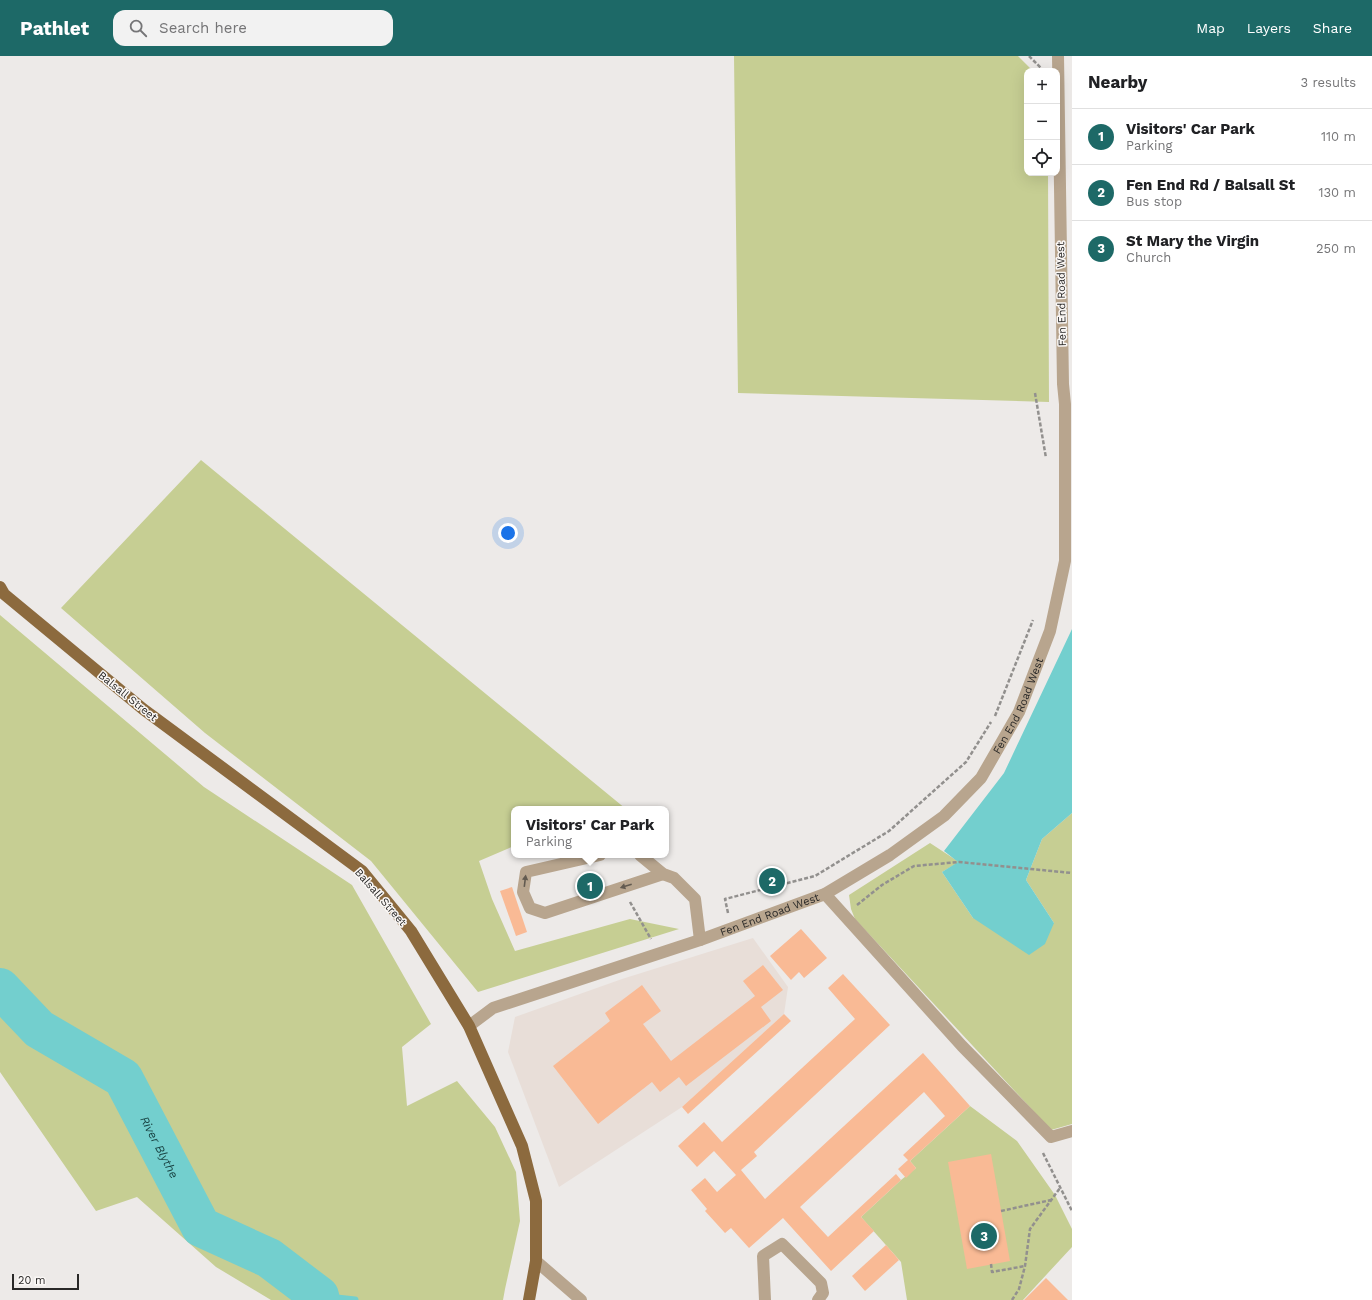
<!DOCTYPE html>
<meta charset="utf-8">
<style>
:root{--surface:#fff;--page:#f2f2f2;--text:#202124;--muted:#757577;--line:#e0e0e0;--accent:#1d6967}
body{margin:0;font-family:"Work Sans",sans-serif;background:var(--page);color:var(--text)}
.controls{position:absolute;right:12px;top:12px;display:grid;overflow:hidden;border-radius:8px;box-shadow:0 4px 16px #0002}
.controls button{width:36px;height:36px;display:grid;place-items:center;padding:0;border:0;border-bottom:1px solid var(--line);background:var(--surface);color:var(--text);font:20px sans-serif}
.scale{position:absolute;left:12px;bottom:10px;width:67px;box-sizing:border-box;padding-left:4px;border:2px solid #292827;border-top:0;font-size:11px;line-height:14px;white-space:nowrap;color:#292827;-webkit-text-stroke:3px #faf7f5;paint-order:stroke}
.you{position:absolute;left:508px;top:477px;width:14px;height:14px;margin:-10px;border:3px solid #fff;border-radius:50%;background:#1a73e8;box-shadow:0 0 0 6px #1a73e833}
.badge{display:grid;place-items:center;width:26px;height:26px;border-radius:50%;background:var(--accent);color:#fff;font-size:13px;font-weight:700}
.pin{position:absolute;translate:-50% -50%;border:2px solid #fff;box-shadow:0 1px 4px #0006}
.popup{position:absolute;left:511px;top:750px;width:158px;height:52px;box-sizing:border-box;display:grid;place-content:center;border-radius:8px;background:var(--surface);filter:drop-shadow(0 1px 3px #0005);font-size:13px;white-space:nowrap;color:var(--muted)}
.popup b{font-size:15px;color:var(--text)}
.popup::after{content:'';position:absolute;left:50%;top:100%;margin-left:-8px;border:8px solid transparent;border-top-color:var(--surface)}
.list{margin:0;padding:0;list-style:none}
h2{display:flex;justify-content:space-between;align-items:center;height:52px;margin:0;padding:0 16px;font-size:17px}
h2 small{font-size:13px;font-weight:400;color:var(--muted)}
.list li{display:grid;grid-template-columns:26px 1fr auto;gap:12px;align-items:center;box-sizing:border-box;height:56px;padding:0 16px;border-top:1px solid var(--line)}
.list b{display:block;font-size:15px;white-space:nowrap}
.list p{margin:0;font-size:13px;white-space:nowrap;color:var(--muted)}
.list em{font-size:13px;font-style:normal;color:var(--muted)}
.icon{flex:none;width:22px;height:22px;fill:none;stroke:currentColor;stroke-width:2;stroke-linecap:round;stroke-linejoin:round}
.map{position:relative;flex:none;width:1072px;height:1244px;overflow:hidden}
header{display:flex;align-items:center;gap:24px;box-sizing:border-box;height:56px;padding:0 20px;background:var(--accent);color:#fff}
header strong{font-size:19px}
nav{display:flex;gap:22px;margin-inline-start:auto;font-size:14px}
.search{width:280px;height:36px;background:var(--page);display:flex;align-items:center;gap:10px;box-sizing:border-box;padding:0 14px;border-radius:12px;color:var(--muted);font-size:15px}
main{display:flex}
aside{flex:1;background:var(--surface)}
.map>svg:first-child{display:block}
.built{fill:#e8ded8}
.green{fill:#c6ce93}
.water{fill:#73cfce}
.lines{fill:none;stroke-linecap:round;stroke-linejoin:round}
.stream{stroke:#73cfce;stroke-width:7}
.river{stroke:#73cfce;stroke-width:40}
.building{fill:#f9ba95}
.path{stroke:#92908e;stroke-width:2.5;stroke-dasharray:4 2;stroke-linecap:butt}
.minor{stroke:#b8a58e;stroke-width:12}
.major{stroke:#8c6a3e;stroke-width:12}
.oneway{fill:#625a50}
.labels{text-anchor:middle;stroke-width:3;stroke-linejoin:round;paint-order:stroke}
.street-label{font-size:11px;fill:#292827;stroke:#faf7f5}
.water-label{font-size:12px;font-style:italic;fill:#1b4646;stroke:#faf7f5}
</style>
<header>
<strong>Pathlet</strong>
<div class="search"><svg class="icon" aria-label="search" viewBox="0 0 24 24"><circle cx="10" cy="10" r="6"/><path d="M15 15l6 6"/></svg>Search here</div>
<nav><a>Map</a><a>Layers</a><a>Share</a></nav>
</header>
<main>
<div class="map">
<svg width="1072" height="1244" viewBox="0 0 1072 1244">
<rect width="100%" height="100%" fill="#edeae8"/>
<!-- built -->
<polygon class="built" points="753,882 788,931 784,958 682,1051 559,1131 508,996 515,961 622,923"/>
<!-- green -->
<g class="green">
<polygon points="734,0 1018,0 1033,15 1027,15 1027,117 1048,117 1049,346 738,337"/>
<polygon points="201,404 626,753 514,753 514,790 479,805 492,843 515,895 630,863 679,873 478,936 371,805 205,677 61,552"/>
<polygon points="0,559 204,731 352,829 431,968 402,991 407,1050 457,1025 495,1071 516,1116 520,1165 505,1233 503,1244 271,1244 216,1211 137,1141 96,1155 0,1016"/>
<polygon points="1072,757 1072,1068 1051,1074 855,863 851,853 849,839 930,787 959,806 942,816 973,862 1054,867 1026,824 1042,783"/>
<polygon points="970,1050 1017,1085 1055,1139 1072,1173 1072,1191 1023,1244 907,1244 901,1206 861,1161 901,1124 916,1112 910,1105"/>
</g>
<!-- water -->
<polygon class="water" points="1072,573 1072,757 1042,783 1026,824 1054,867 1045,888 1029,899 973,862 942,816 958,806 944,795 1004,717"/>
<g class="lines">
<!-- stream -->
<polyline class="stream" points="319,1240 355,1244"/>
<!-- river -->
<path class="river" id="s1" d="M0 932 39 973 123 1022 201 1171 269 1202 319 1240 320 1244"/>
</g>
<!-- building -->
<g class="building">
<polygon points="512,831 527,876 516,880 500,835"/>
<polygon points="801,873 827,902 804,922 799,916 791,924 770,900"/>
<polygon points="763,909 783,934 761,951 771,965 686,1030 679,1021 660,1036 652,1026 598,1068 553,1010 610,965 605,957 642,929 661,955 643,968 671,1005 755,940 743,925"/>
<polygon points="843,918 890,969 754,1096 757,1100 741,1114 765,1143 923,997 970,1050 910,1105 916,1112 906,1122 898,1113 908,1104 903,1099 945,1060 924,1036 800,1151 828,1181 896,1118 901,1124 861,1161 874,1175 831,1215 783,1162 749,1192 731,1172 725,1177 705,1155 707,1153 691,1134 705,1122 717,1136 736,1119 714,1095 697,1111 678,1090 704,1066 722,1086 855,963 828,932"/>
<polygon points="784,958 791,965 688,1058 682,1051"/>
<polygon points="991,1098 1010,1205 967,1213 948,1106"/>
<polygon points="886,1189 899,1204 865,1235 852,1220"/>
<polygon points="1046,1222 1068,1244 1024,1244"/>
</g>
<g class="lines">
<!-- path -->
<g class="path">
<polyline points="1029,0 1041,12"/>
<polyline points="1035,337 1046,402"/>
<polyline points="995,660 1033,564"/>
<polyline points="630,846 651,883"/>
<polyline points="857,849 882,829 914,810 959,806 1072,817"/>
<polyline points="728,857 725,843 815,820 889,775 966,706 991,666"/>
<polyline points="1043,1097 1072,1155"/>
<polyline points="1001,1155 1051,1144"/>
<polyline points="991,1208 992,1216 1025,1210"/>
<polyline points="1012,1244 1019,1233 1025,1210 1030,1173 1060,1132"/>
</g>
<!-- minor -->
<g class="minor">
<polyline points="600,799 526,816 523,836 530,852 545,857 663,818"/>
<polyline points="640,799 663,818 674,822 695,843 700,884"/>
<polyline points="825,838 962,990 1051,1081 1072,1075"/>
<path id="s2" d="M469 970 493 952 700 884 825 838 890 799 944 760 981 722 1019 656 1050 575 1065 505V348L1063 328 1058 0"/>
<polyline points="536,1205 581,1244"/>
<polyline points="765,1244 763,1200 782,1188 821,1227 823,1237 818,1244"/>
</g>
<!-- major -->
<polyline class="major" points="0,531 4,538 143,653 362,815 411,875 469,970 522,1090 536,1145 536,1205 529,1244"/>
</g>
<!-- one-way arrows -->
<defs><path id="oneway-solid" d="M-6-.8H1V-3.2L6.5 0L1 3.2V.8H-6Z"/></defs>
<g class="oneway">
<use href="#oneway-solid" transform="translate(525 825) rotate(-83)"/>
<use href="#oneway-solid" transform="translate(626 830) rotate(162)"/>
</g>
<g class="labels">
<!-- street labels -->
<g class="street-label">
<text transform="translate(1061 238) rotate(-91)" y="4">Fen End Road West</text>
<text transform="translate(128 640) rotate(39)" y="4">Balsall Street</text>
<text dy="4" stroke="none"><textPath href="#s2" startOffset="658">Fen End Road West</textPath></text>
<text transform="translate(381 841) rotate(49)" y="4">Balsall Street</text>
<text dy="4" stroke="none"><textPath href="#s2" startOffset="322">Fen End Road West</textPath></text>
</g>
<!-- water labels -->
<g class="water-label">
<text dy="4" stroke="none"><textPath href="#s1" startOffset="232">River Blythe</textPath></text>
</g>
</g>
</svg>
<div class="controls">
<button>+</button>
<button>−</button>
<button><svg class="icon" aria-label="locate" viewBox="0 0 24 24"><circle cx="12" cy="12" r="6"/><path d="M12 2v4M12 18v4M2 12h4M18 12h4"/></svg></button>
</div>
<div class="scale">20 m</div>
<div class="you"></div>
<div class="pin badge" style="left:590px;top:830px">1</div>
<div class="popup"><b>Visitors' Car Park</b>Parking</div>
<div class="pin badge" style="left:772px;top:825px">2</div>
<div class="pin badge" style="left:984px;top:1180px">3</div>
</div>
<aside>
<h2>Nearby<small>3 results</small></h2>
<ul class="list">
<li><span class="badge">1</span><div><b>Visitors' Car Park</b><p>Parking</p></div><em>110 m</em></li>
<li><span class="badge">2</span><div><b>Fen End Rd / Balsall St</b><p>Bus stop</p></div><em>130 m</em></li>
<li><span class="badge">3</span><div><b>St Mary the Virgin</b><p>Church</p></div><em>250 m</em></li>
</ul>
</aside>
</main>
